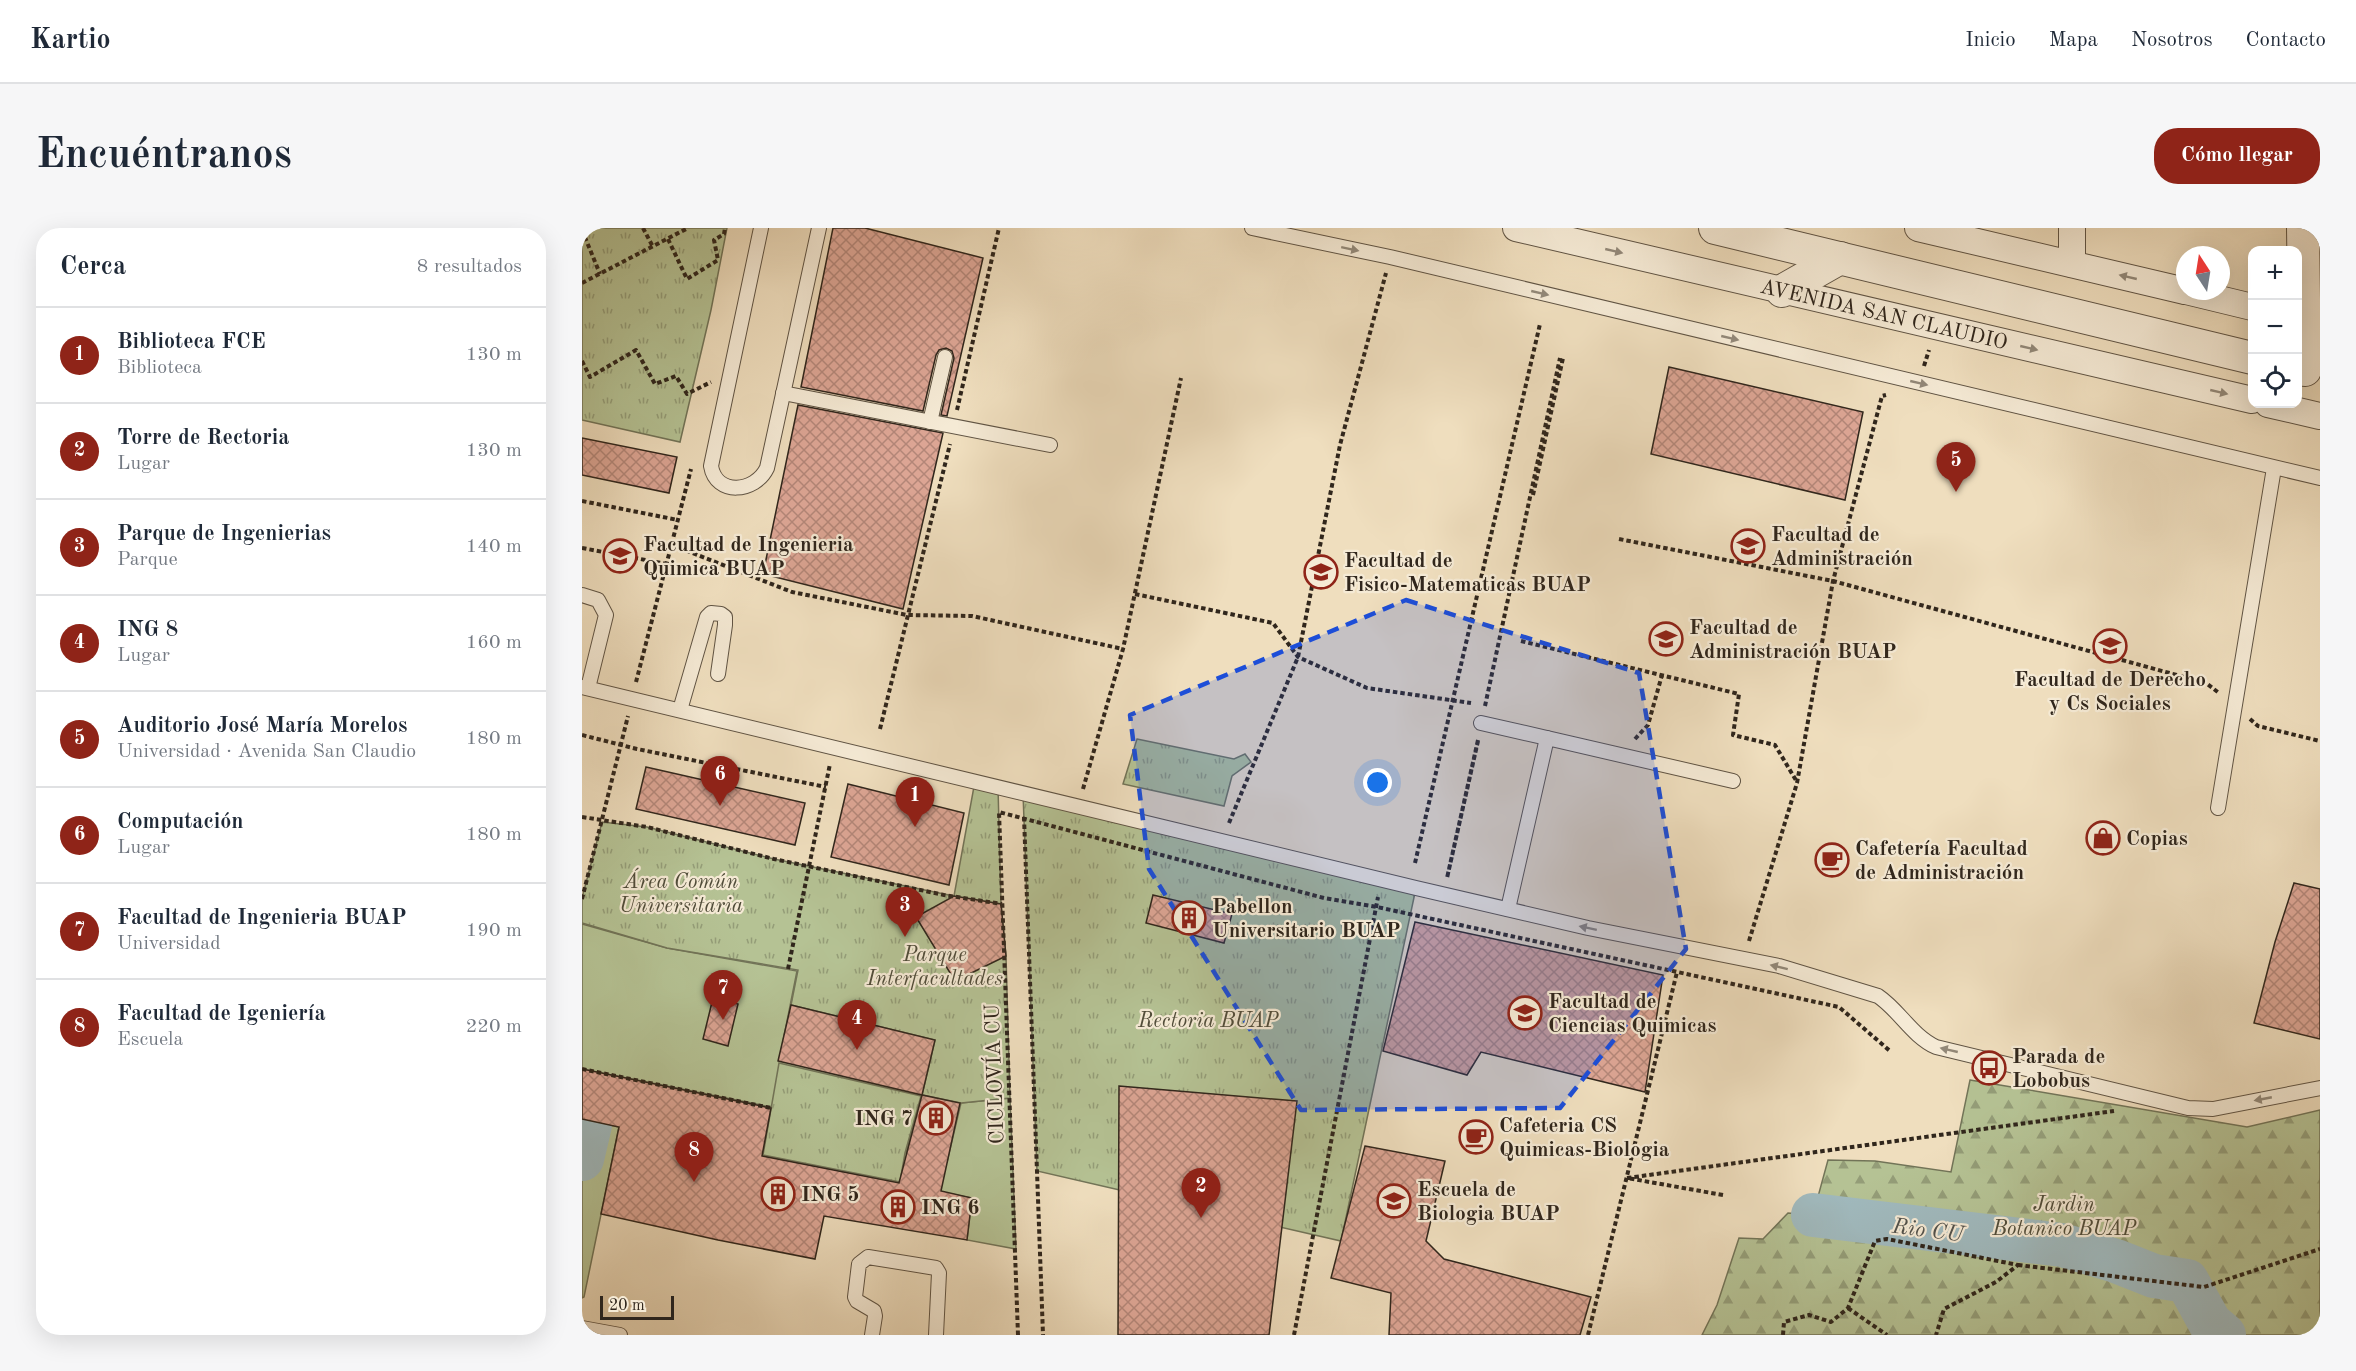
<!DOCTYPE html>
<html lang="es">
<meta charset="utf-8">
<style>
:root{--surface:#fff;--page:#f6f6f7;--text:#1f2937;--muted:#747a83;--line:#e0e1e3;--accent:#8f2418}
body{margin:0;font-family:"Old Standard TT",serif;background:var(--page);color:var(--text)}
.controls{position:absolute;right:18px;top:18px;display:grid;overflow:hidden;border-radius:12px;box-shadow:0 6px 24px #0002}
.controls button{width:54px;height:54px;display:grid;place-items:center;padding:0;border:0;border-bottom:2px solid var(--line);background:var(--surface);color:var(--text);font:30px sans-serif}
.compass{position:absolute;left:1594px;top:18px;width:54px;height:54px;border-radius:50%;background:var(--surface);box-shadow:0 6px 24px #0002;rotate:348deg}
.scale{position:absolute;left:18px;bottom:15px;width:74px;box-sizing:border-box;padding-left:6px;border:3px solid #30261c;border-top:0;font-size:16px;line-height:21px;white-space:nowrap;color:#30261c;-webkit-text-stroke:4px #f5ead5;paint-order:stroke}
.you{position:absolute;left:796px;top:555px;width:21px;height:21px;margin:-15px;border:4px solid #fff;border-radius:50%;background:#1a73e8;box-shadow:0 0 0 9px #1a73e833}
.badge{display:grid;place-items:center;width:39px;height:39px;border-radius:50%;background:var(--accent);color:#fff;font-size:20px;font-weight:700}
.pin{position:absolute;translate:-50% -50px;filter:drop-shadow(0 2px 3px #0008)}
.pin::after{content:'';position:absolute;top:32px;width:21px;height:18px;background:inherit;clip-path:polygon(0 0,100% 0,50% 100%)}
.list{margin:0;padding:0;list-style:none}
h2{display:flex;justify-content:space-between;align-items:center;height:78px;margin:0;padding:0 24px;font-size:26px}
h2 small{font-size:20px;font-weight:400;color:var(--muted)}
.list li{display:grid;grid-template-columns:39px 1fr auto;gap:18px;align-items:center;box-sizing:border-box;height:96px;padding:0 24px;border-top:2px solid var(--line)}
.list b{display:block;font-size:22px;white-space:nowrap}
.list p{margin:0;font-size:20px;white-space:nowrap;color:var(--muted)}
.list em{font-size:20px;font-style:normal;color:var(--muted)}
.icon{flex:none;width:33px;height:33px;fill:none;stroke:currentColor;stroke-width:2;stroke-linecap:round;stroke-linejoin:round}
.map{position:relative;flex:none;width:1738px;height:1107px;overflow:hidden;border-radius:24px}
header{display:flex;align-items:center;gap:36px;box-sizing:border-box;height:84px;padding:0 30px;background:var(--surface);border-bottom:2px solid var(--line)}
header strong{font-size:28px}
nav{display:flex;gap:33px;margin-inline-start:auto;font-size:21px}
.intro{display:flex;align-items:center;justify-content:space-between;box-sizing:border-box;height:144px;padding:0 36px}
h1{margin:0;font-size:42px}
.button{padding:15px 27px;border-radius:24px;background:var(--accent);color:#fff;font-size:21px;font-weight:700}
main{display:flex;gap:36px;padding:0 36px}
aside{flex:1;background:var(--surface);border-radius:24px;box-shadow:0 6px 24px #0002}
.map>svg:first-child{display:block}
.grass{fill:#b5c294;stroke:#727458;stroke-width:1.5}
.forest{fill:url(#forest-firs);stroke:#727458;stroke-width:1.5}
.park{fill:url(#park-tufts);stroke:#727458;stroke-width:1.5}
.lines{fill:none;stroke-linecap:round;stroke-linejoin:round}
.river{stroke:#a0b9bd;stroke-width:44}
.building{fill:url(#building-cross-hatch);stroke:#30261c;stroke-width:1.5}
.service-casing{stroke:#605444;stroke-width:16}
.minor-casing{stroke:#605444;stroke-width:28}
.tertiary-casing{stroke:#605444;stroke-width:34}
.path{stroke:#30261c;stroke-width:4;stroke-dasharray:4.5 3;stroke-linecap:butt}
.service{stroke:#f5ead5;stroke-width:14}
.minor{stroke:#f5ead5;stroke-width:26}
.tertiary{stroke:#f5ead5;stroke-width:32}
.oneway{fill:#928878}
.marked{fill:#1d4ed8;fill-opacity:0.2;stroke:#1d4ed8;stroke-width:4.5;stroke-dasharray:12 8;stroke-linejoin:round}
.labels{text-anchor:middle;stroke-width:4.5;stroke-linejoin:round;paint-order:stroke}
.street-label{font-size:21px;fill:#30261c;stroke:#f5ead5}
.poi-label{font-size:21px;font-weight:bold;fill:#30261c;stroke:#f5ead5;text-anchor:start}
.park-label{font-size:21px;font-style:italic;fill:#514d3a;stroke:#f5ead5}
.water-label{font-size:22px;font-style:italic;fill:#52524c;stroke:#f5ead5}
</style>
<header>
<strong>Kartio</strong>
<nav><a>Inicio</a><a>Mapa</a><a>Nosotros</a><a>Contacto</a></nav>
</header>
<div class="intro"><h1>Encuéntranos</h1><a class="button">Cómo llegar</a></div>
<main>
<aside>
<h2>Cerca<small>8 resultados</small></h2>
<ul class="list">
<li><span class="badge">1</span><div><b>Biblioteca FCE</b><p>Biblioteca</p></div><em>130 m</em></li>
<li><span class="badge">2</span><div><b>Torre de Rectoria</b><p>Lugar</p></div><em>130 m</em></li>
<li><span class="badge">3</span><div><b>Parque de Ingenierias</b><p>Parque</p></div><em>140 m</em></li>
<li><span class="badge">4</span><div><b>ING 8</b><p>Lugar</p></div><em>160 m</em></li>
<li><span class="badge">5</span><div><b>Auditorio José María Morelos</b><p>Universidad · Avenida San Claudio</p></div><em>180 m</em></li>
<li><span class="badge">6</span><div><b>Computación</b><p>Lugar</p></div><em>180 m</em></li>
<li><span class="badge">7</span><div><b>Facultad de Ingenieria BUAP</b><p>Universidad</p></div><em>190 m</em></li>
<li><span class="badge">8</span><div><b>Facultad de Igeniería</b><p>Escuela</p></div><em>220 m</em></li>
</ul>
</aside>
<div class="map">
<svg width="1738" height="1107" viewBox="0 0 1738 1107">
<defs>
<pattern id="forest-firs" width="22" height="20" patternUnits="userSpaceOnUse" patternTransform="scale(1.5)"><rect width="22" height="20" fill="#b5c294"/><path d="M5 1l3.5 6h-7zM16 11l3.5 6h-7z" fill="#949d78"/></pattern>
<pattern id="park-tufts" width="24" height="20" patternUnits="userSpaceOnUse" patternTransform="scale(1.5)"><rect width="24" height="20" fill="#b5c294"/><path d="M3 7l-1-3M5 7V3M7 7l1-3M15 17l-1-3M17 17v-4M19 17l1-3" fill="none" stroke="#949d78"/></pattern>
<pattern id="building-cross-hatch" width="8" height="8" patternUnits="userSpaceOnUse" patternTransform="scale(1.5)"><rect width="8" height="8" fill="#dca594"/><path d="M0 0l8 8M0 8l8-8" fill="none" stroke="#b38678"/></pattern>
</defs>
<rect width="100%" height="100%" fill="#efdebe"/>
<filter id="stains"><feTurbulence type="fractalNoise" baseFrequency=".00333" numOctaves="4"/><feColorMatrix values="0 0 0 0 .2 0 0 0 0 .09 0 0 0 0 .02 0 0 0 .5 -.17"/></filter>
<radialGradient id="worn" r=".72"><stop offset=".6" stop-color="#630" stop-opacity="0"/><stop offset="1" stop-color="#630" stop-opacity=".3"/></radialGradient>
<!-- grass -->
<g class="grass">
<polygon points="0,696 85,720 215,743 197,833 265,847 340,867 324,925 365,934 379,875 428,870 434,1021 385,1012 390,970 180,928 189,879 0,841"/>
<polygon points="0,891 37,899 2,1069 0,1070"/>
</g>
<!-- forest -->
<polygon class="forest" points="1388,852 1665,899 1738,882 1738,1107 1120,1107 1135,1077 1157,1010 1181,1011 1206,985 1231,987 1246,932 1293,933 1369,944"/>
<!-- park -->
<g class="park">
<polygon points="0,0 145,0 129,82 98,214 0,192"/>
<polygon points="555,511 652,531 663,526 669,534 650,548 642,578 541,556"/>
<polygon points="393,553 416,559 419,676 424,728 428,870 379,875 340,867 353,812 209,777 216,742 85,720 0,695 0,670 20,594 65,599 192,631 372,668"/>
<polygon points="441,565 834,660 759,1013 455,943"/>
<polygon points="197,835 339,868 323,925 318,954 181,927"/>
</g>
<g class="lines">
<!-- river -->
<g class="river">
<polyline points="0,895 8,897 0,931"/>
<polyline points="1231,987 1480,1017 1534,1033 1572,1048 1605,1053 1628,1095 1642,1107"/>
</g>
</g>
<!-- building -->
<g class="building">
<polygon points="251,0 283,0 401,30 365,188 359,187 372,130 370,123 364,120 357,122 354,127 341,183 219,159"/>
<polygon points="1087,139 1281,184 1263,272 1069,226"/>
<polygon points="216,177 361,205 321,381 181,346"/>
<polygon points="0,210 95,229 87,265 0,247"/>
<polygon points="64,539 223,575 213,617 54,581"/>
<polygon points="266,556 382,585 367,657 249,629"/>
<polygon points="1712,655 1738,661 1738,811 1672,795 1693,714"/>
<polygon points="571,667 650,686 642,715 564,695"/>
<polygon points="372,668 419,676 424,728 373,753 334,689"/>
<polygon points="833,694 1081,747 1063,864 899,824 885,847 801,823"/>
<polygon points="131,770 156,776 146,818 121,811"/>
<polygon points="209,777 353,812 340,867 196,833"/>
<polygon points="0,841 189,880 180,928 317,955 340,867 378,875 359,963 390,970 385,1012 242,988 233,1031 136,1012 19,986 37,899 0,891"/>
<polygon points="537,858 715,873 687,1107 536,1107"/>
<polygon points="783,918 863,933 844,1013 862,1031 1009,1069 998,1107 807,1107 809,1065 749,1050"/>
</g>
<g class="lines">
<defs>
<g id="service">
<path d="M179 0 129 238C134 268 173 265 185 240L237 0"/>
<polyline points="670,0 808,29 1738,250"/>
<polyline points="201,165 468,217"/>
<polyline points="348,194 363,129"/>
<polyline points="0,367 16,372 24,387 6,460"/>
<path d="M0 459 834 660 1006 700 1197 738 1296 768C1317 782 1330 808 1354 819L1606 880 1631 881 1738 860"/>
<polyline points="98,482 125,389 129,385 139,386 143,389 143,397 136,446"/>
<polyline points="899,495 965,510"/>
<polyline points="1636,580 1692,240"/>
<polyline points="926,681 965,510 1151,553"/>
<polyline points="0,1100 38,1107"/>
<polyline points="290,1107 293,1088 292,1083 275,1073 273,1069 277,1036 286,1029 354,1040 357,1045 354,1107"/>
</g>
<g id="minor">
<polyline points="934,0 1670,172"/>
<polyline points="1336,0 1603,63"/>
<polyline points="1490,0 1490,36"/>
<polyline points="1604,63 1670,79"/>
<polyline points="1686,176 1738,188"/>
</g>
<g id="tertiary">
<polyline points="1133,0 1670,130"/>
<polyline points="1721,0 1723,142"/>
<polyline points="1200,63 1258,30"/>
</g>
</defs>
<!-- service casing -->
<use href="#service" class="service-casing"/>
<!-- minor casing -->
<use href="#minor" class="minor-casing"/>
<!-- tertiary casing -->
<use href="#tertiary" class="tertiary-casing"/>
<!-- path -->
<g class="path">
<polyline points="61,0 71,19"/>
<polyline points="0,2 18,46"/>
<polyline points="86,11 105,51 136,32 132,12 142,6 143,0"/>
<polyline points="0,55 106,0"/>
<polyline points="0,133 8,149 54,122 73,156 94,148 105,166 129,154"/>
<polyline points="1342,138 1347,122"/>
<polyline points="375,182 417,0"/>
<polyline points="951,267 981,130"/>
<polyline points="0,273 96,292"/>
<polyline points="1037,311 1251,353 1624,455 1637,465"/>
<polyline points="90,317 210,364 325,387 390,388 541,421"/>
<polyline points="0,320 85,336"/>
<polyline points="553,366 691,395 716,429 785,460 889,475"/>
<polyline points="939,413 1157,466 1151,507 1193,517 1215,554"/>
<polyline points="54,454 109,241"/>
<polyline points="903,478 978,130"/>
<polyline points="1668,491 1676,498 1738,513"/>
<polyline points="298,501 368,216"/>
<polyline points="0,507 55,521 244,559"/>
<polyline points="1053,511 1066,497 1080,447"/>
<polyline points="896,512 865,650 896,513"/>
<polyline points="501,561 541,421 599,150"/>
<polyline points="0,589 65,599 192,631 362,667 420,676"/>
<polyline points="442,589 461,1107"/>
<polyline points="647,595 716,429 758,217 804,45"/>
<polyline points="833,635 958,96"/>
<polyline points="0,671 46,488"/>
<polyline points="1167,713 1215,555 1251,353 1300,168 1304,167"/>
<polyline points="206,741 248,536"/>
<polyline points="0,841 189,880"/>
<polyline points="1141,967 1045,950 1532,883"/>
<polyline points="1436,1037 1622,1059 1738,1021"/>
<polyline points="1266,1080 1305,1107"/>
<polyline points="436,1107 417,584 742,670 795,679 1257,779 1308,823"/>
<polyline points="712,1107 796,669"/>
<polyline points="1006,1107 1095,744"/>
<polyline points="1201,1107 1202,1094 1227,1087 1249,1094 1266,1080 1293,1013 1305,1011 1436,1037 1414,1054 1362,1081 1354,1107"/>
</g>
<!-- service -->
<use href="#service" class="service"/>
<!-- minor -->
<use href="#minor" class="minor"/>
<!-- tertiary -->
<use href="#tertiary" class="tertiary"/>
</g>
<!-- one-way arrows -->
<defs><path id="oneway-solid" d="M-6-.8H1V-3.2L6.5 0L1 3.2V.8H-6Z" transform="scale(1.5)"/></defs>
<g class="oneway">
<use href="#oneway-solid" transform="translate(768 21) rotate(12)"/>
<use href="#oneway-solid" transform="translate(1032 23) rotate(13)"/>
<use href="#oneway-solid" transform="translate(1546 49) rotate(-167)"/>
<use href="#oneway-solid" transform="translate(958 65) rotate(13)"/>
<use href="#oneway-solid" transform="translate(1148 110) rotate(13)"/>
<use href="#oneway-solid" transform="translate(1447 120) rotate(13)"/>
<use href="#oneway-solid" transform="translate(1337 155) rotate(13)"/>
<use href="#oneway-solid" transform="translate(1637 164) rotate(13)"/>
<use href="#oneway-solid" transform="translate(1006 700) rotate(-168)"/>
<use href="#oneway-solid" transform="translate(1197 739) rotate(-166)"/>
<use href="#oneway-solid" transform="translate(1367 822) rotate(-167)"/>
<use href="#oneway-solid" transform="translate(1681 871) rotate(169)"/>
</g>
<!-- marked area -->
<path class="marked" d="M824 372 1057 445 1104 721 978 880 719 882 567 641 548 487Z"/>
<!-- icons -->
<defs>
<symbol id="school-ring" viewBox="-11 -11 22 22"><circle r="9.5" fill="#f5ead5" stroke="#8f2418" stroke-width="1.5"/><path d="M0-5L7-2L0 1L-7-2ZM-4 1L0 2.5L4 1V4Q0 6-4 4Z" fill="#8f2418"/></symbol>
<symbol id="university-ring" viewBox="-11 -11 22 22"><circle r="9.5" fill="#f5ead5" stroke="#8f2418" stroke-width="1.5"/><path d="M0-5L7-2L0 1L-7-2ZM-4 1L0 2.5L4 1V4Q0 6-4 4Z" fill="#8f2418"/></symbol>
<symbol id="shop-ring" viewBox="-11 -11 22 22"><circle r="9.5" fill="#f5ead5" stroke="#8f2418" stroke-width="1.5"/><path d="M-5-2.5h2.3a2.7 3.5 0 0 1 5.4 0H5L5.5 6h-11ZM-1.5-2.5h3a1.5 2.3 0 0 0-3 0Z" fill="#8f2418"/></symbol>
<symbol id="cafe-ring" viewBox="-11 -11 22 22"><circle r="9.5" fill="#f5ead5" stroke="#8f2418" stroke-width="1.5"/><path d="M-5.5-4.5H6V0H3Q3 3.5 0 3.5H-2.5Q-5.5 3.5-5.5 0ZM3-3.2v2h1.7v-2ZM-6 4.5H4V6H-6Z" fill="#8f2418"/></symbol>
<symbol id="building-ring" viewBox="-11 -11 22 22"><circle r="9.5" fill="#f5ead5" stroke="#8f2418" stroke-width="1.5"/><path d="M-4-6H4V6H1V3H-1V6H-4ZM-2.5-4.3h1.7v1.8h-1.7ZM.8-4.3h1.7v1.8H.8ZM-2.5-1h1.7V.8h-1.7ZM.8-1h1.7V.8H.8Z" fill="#8f2418"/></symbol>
<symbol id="bus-ring" viewBox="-11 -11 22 22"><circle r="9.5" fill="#f5ead5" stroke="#8f2418" stroke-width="1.5"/><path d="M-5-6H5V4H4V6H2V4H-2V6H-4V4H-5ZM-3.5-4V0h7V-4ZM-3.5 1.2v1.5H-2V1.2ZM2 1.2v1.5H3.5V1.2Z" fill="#8f2418"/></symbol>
</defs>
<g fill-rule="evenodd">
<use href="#school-ring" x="1147" y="299" width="38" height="38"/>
<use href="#university-ring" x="19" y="309" width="38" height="38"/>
<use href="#university-ring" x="720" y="325" width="38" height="38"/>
<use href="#university-ring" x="1065" y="392" width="38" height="38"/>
<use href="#school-ring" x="1509" y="399" width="38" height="38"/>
<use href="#shop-ring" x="1502" y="591" width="38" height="38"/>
<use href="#cafe-ring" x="1231" y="613" width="38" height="38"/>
<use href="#building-ring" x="588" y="671" width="38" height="38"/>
<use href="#university-ring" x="924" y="766" width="38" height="38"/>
<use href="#bus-ring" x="1388" y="821" width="38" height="38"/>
<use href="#building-ring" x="335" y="871" width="38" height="38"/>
<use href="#cafe-ring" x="875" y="890" width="38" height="38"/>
<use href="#building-ring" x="177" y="947" width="38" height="38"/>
<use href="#university-ring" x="793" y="954" width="38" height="38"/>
<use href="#building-ring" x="297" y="960" width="38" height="38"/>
</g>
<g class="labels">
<!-- street labels -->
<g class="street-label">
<text transform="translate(1302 86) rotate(13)" y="7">AVENIDA SAN CLAUDIO</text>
<text transform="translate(412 846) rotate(-92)" y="7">CICLOVÍA CU</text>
</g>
<!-- poi labels -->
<g class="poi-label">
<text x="1189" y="313">Facultad de<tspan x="1189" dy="24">Administración</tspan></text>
<text x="61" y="323">Facultad de Ingenieria<tspan x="61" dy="24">Quimica BUAP</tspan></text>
<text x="762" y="339">Facultad de<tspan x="762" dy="24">Fisico-Matematicas BUAP</tspan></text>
<text x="1107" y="406">Facultad de<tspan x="1107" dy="24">Administración BUAP</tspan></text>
<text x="1528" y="458" text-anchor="middle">Facultad de Derecho<tspan x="1528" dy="24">y Cs Sociales</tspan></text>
<text x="1544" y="617">Copias</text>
<text x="1273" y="627">Cafetería Facultad<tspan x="1273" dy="24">de Administración</tspan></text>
<text x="630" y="685">Pabellon<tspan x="630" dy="24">Universitario BUAP</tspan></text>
<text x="966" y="780">Facultad de<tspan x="966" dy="24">Ciencias Quimicas</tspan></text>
<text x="1430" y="835">Parada de<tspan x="1430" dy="24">Lobobus</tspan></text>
<text x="331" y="897" text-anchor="end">ING 7</text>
<text x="917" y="904">Cafeteria CS<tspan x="917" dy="24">Quimicas-Biologia</tspan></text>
<text x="835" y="968">Escuela de<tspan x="835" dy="24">Biologia BUAP</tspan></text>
<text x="219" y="973">ING 5</text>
<text x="339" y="986">ING 6</text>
</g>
<!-- park labels -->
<g class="park-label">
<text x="99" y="660">Área Común<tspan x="99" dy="24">Universitaria</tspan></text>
<text x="353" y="733">Parque<tspan x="353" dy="24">Interfacultades</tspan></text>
<text x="626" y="799">Rectoria BUAP</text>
<text x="1482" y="983">Jardin<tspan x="1482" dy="24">Botanico BUAP</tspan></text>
</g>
<!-- water labels -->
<g class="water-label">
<text transform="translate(1346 1001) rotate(7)" y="8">Rio CU</text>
</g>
</g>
<rect width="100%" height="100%" filter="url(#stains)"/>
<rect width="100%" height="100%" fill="url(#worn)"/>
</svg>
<div class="controls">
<button>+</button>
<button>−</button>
<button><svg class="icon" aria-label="locate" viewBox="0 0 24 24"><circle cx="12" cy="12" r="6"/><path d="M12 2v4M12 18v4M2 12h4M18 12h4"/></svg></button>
</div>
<svg class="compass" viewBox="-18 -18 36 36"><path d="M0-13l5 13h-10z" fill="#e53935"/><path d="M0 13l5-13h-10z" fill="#747a83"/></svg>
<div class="scale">20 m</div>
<div class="you"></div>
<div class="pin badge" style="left:333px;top:599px">1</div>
<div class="pin badge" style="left:619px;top:990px">2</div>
<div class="pin badge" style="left:323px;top:709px">3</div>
<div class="pin badge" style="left:275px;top:822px">4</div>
<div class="pin badge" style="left:1374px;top:264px">5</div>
<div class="pin badge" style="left:138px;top:578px">6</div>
<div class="pin badge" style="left:141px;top:792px">7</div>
<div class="pin badge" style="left:112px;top:954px">8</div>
</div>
</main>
